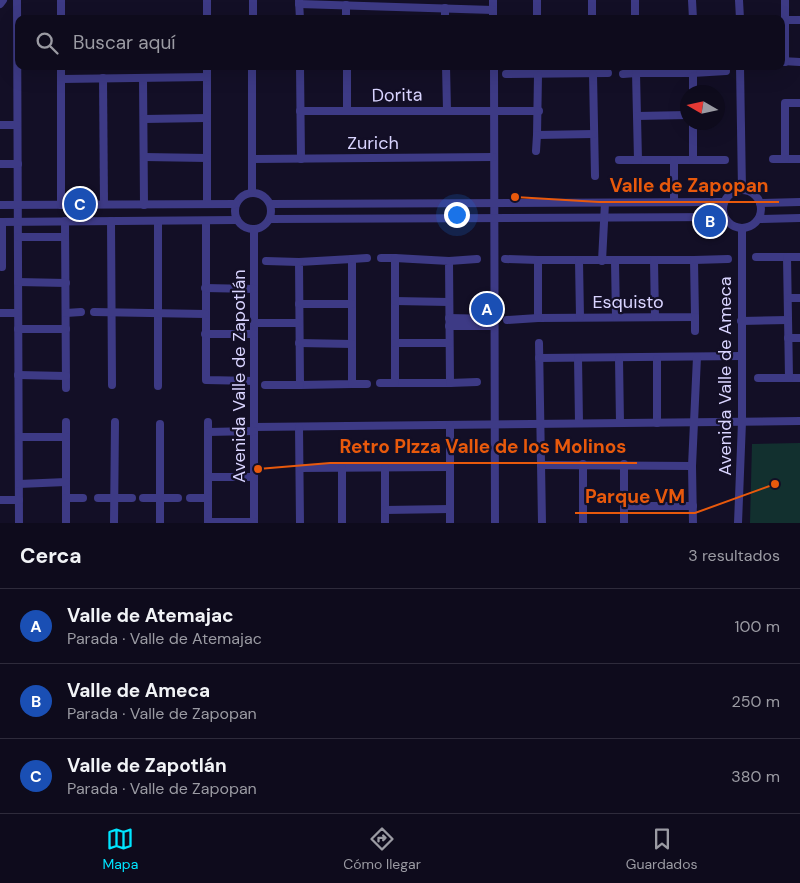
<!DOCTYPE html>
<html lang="es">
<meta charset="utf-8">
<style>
:root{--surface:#0e0b1c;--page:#171425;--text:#f1f3f6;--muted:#9b9ba3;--line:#2e2b3b;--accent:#00e5ff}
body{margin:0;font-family:"DM Sans",sans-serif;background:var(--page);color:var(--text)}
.compass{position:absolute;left:680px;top:85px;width:45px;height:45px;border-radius:50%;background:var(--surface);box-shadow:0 5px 20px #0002;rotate:279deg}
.you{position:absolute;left:456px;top:214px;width:18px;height:18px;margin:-12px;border:4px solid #fff;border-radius:50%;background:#1a73e8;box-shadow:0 0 0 8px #1a73e833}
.badge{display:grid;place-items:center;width:32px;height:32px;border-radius:50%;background:var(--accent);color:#fff;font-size:16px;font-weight:700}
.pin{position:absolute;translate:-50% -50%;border:2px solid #fff;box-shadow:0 1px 5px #0006}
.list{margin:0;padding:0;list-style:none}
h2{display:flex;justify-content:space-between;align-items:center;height:65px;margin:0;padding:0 20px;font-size:21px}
h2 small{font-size:16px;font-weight:400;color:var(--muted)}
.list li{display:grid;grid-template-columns:32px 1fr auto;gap:15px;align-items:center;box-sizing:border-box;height:75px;padding:0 20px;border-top:1px solid var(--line)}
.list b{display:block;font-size:19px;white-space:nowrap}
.list p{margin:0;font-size:16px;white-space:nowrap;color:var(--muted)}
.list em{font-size:16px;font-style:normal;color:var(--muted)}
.icon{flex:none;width:28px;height:28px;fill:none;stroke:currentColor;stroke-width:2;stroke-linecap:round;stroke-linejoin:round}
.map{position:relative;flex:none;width:800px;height:523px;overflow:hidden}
.search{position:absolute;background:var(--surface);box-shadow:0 5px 20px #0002;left:15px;right:15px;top:15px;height:55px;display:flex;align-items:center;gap:12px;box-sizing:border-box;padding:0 18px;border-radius:10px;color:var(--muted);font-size:19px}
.sheet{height:290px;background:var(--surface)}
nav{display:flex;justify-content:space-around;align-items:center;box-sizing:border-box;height:70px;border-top:1px solid var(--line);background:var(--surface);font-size:14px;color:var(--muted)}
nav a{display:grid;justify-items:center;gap:2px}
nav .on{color:var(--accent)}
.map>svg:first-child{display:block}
.green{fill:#12302f}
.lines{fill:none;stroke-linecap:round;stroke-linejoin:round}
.minor{stroke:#3d3a85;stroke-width:8}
.labels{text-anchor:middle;stroke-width:4.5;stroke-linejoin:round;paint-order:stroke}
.street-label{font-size:18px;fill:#d9d4ff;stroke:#130f26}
.leader{fill:none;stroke:#e8590c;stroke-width:2}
.callout-dot{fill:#e8590c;stroke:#130f26;stroke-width:2}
.callout-label{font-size:19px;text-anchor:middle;font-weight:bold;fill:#e8590c;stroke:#130f26;stroke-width:4.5;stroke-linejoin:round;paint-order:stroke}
</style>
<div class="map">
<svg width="800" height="523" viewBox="0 0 800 523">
<rect width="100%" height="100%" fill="#130f26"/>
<!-- green -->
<polygon class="green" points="800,443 800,523 750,523 752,444"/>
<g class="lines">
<!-- minor -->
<g class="minor">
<polyline points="17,0 19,523"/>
<polyline points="61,0 61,19"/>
<polyline points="207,0 207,19"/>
<polyline points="493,0 493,19"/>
<polyline points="537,0 537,19"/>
<polyline points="592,0 592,19"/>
<polyline points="635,0 635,19"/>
<polyline points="692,0 693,19"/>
<polyline points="739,0 740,19"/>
<polyline points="299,1 300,19"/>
<polyline points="0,4 3,0"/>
<polyline points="299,4 493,10"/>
<polyline points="346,5 346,19"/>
<polyline points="445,8 445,19"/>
<polyline points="253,19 253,0"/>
<polyline points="785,20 800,20"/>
<polyline points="782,61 800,62"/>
<polyline points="785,62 785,0"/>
<polyline points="207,66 207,204"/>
<polyline points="300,66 301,159"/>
<polyline points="347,66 347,111"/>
<polyline points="446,66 447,110"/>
<polyline points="494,66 495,523"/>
<polyline points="740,66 742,190"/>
<polyline points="693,73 726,71"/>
<polyline points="506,74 608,73"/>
<polyline points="593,74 595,176"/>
<polyline points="623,74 636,73"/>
<polyline points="538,75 537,135 593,134"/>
<polyline points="103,78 104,204"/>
<polyline points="143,78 144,205"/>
<polyline points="62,79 207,77"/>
<polyline points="693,92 693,73 636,73 638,160 693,160 693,122"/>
<polyline points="800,103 785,103 785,159 800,159"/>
<polyline points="300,111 539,111"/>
<polyline points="637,116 688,115"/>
<polyline points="144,119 207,118"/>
<polyline points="0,125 17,125"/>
<polyline points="536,151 537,135"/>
<polyline points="144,157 207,158"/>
<polyline points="252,159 493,157"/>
<polyline points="773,159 785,159"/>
<polyline points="619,160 638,160"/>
<polyline points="674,160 674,202"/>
<polyline points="693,160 725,160"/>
<polyline points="0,164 18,164"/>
<circle cx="742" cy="209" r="19"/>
<circle cx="253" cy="211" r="18"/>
<polyline points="252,193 252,66"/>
<polyline points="760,203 800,202"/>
<polyline points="271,204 724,202"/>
<polyline points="0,205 236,204"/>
<polyline points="61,205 61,66"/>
<polyline points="270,219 724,217"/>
<polyline points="759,219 800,218"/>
<polyline points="65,221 66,388"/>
<polyline points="111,221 112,385"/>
<polyline points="158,221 158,386"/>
<polyline points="206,221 206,380 254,381"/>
<polyline points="0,222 237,220"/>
<polyline points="2,222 2,267"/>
<polyline points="254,230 254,523"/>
<polyline points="18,237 65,237"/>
<polyline points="756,257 787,257"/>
<polyline points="800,257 787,257 789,378 800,378"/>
<polyline points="381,258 395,258"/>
<polygon points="395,258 449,261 450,383 395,383"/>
<polygon points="352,259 352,384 300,385 299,262"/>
<polyline points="352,259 367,258"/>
<polyline points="505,259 538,260"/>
<polygon points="538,260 694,260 695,317 538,318"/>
<polyline points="654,260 655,317"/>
<polyline points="694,260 728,259"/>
<polyline points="266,261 299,262"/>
<polyline points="449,261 477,259"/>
<polyline points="579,261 580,317"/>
<polyline points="602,261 605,203"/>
<polyline points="615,262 616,317"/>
<polyline points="18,282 66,283"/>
<polyline points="205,288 254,289"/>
<polyline points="788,298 800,298"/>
<polyline points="395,301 449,302"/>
<polyline points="299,304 352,304"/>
<polyline points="94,312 205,314"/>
<polyline points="0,313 18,313"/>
<polyline points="66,313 81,312"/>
<polyline points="695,317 695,331"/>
<polyline points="449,318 494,319"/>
<polyline points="507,320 538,318"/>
<polyline points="741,321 788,320"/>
<polyline points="254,323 299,323"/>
<polyline points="449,326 494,326"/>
<polyline points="18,329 66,329"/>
<polyline points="205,334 254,334"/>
<polyline points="788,338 800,338"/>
<polyline points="299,343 352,344"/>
<polyline points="395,343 449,343"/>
<polyline points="539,343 542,523"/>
<polyline points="539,358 741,356"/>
<polyline points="578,358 579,423"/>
<polyline points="619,359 620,423"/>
<polyline points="18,375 66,376"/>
<polyline points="758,378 789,378"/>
<polyline points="380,383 395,383"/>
<polyline points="450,383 477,382"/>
<polyline points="352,384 367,384"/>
<polyline points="265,385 300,385"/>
<polyline points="66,422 66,523"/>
<polyline points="208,422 208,523"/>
<polyline points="657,423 657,359"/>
<polyline points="160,424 160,523"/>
<polyline points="254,427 800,421"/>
<polyline points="299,427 300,523"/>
<polyline points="208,432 254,431"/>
<polyline points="19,437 66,437"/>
<polyline points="583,464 583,523"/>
<polyline points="541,465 692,466"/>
<polyline points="300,468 450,467"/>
<polyline points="342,468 342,523"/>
<polyline points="385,468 385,523"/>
<polyline points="208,477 254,477"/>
<polyline points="19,484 66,482"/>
<polyline points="66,498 83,498"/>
<polyline points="98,498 132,498"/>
<polyline points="143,498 178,498"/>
<polyline points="190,498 208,498"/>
<polyline points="0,500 19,500"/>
<polyline points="624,506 693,506"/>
<polyline points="385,510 450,509"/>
<polyline points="208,522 254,522"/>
<polyline points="114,523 115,422"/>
<polyline points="450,523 450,425"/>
<polyline points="624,523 624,464"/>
<polyline points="693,523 692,466 697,357"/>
<polyline points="738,523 742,422 742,229"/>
</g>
</g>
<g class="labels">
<!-- street labels -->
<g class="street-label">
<text transform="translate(397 95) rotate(-1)" y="6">Dorita</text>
<text x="373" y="149">Zurich</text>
<text x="628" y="308">Esquisto</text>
<text transform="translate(239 376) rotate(-90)" y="6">Avenida Valle de Zapotlán</text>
<text transform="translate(725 376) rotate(-90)" y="6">Avenida Valle de Ameca</text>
</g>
</g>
<!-- callouts -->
<path class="leader" d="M515 197L599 202H779M258 469L330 463H637M775 484L695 513H575"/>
<g class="callout-dot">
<circle cx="515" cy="197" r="5"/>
<circle cx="258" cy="469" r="5"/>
<circle cx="775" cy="484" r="5"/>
</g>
<g class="callout-label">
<text x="689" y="192">Valle de Zapopan</text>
<text x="483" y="453">Retro PIzza Valle de los Molinos</text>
<text x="635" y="503">Parque VM</text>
</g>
</svg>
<svg class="compass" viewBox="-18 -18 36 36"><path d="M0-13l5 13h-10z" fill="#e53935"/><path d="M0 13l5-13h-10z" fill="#9b9ba3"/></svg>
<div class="you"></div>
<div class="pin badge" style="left:487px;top:309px;background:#1a4fb4">A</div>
<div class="pin badge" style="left:710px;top:221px;background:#1a4fb4">B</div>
<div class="pin badge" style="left:80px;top:204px;background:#1a4fb4">C</div>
<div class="search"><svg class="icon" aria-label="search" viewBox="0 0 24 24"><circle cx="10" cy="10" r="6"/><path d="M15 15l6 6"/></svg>Buscar aquí</div>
</div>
<section class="sheet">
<h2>Cerca<small>3 resultados</small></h2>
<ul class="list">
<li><span class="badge" style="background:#1a4fb4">A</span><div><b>Valle de Atemajac</b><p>Parada · Valle de Atemajac</p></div><em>100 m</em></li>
<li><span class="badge" style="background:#1a4fb4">B</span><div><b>Valle de Ameca</b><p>Parada · Valle de Zapopan</p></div><em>250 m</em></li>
<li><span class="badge" style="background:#1a4fb4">C</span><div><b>Valle de Zapotlán</b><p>Parada · Valle de Zapopan</p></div><em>380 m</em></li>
</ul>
</section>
<nav>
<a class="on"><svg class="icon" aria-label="map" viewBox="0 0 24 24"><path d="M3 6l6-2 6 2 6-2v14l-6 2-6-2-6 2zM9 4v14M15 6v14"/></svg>Mapa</a>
<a><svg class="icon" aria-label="directions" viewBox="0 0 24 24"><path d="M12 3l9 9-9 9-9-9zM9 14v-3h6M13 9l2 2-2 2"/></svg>Cómo llegar</a>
<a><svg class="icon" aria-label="saved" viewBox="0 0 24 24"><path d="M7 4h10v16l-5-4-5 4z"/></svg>Guardados</a>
</nav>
